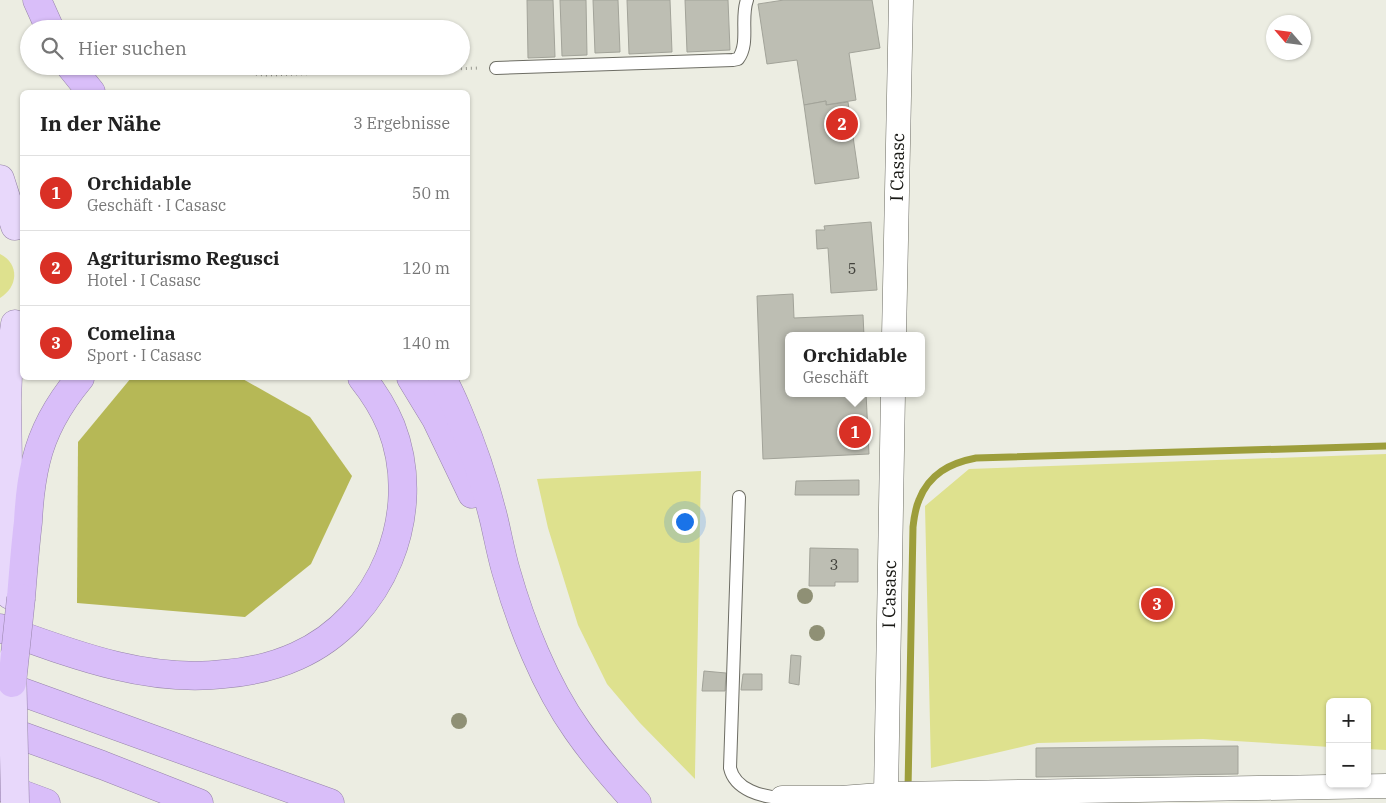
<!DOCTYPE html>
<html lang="de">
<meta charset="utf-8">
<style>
:root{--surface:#fff;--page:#f2f2f2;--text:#222;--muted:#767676;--line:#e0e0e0;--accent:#d93025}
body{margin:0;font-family:"IBM Plex Serif",serif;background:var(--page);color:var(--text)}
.controls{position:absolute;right:15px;bottom:15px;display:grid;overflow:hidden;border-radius:8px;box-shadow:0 1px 4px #0004}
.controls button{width:45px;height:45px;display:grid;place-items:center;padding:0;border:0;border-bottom:1px solid var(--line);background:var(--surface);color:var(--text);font:25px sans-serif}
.compass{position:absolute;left:1266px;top:15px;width:45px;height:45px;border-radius:50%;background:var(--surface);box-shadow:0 1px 4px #0004;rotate:298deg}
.you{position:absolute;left:684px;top:521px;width:18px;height:18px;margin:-12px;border:4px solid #fff;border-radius:50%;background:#1a73e8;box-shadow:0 0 0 8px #1a73e833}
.badge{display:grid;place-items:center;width:32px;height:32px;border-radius:50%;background:var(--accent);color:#fff;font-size:16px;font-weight:700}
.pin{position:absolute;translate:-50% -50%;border:2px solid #fff;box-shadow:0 1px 5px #0006}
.popup{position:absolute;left:785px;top:332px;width:140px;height:65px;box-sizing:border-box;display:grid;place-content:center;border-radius:8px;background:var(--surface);filter:drop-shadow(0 1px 4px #0005);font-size:16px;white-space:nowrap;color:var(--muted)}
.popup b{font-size:19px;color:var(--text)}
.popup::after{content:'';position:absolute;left:50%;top:100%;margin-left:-10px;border:10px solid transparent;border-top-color:var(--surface)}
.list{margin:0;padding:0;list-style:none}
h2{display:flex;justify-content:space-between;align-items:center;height:65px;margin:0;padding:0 20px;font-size:21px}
h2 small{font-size:16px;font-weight:400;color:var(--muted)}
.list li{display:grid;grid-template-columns:32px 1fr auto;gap:15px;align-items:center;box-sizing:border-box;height:75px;padding:0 20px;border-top:1px solid var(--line)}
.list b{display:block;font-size:19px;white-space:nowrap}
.list p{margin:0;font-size:16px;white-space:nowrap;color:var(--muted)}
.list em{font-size:16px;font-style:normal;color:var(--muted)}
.icon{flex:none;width:28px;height:28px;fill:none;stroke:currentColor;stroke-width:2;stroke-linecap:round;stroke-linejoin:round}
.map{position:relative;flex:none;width:1386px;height:803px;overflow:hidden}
.search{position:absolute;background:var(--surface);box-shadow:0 1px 4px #0004;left:20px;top:20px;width:450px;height:55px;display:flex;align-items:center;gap:12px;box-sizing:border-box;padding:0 18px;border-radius:28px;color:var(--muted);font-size:19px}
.panel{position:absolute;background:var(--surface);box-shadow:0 1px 4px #0004;left:20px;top:90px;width:450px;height:290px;border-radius:8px}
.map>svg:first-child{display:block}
.green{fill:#dee18e}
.forest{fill:#b6b856}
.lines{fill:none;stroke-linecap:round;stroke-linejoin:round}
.stream{stroke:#9d9e3b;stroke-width:7}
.building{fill:#bdbeb3;stroke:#a2a399}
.service-casing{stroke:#6d6d64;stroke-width:14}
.minor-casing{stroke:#6d6d64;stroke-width:25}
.primary-casing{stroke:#9684a9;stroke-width:29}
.motorway-casing{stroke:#9684a9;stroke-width:29}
.path{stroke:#97978f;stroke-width:3;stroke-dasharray:1 4;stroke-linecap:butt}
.service{stroke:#fff;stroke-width:12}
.minor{stroke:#fff;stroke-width:24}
.primary{stroke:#e8d8fb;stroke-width:28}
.motorway{stroke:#d9bef9;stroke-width:28}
.primary-bridge-casing{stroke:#9684a9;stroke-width:29;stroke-linecap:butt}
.motorway-bridge-casing{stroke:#9684a9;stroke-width:29;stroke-linecap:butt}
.primary-bridge{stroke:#e8d8fb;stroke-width:28}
.motorway-bridge{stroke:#d9bef9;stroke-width:28}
.tree{fill:#8f9075}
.labels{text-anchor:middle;stroke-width:4;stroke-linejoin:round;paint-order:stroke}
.number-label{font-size:15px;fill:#42423c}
.street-label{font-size:18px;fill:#191915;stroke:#ecede2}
</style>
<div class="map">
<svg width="1386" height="803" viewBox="0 0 1386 803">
<rect width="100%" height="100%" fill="#ecede2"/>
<!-- green -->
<g class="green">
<path d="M0 254C20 264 18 287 0 298Z"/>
<polygon points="1386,454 1386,750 1367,749 1367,702 1330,702 1330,747 1203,739 1038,743 931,768 925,506 969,469"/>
<polygon points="701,471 695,772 695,779 640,723 607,684 578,625 548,528 537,479"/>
</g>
<!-- forest -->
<polygon class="forest" points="131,378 241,378 310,417 352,476 311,564 245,617 77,603 78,442"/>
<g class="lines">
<!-- stream -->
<path class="stream" d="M908 789 913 527C914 518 915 509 919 500 929 474 950 463 976 458L1386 446"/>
</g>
<!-- building -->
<g class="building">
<polygon points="527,0 553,0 555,57 528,58"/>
<polygon points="560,0 586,0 587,55 562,56"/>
<polygon points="593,0 618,0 620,52 595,53"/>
<polygon points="627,0 670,0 672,52 629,54"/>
<polygon points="685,0 728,0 730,50 687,52"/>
<polygon points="784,0 872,0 880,48 849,53 856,100 826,105 826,101 804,105 797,60 767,64 758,4"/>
<polygon points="826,101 826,105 848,102 859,178 815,184 804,105"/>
<polygon points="871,222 877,290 831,293 828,248 817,249 816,230 825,230 824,226"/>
<polygon points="793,294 794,318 863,315 864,336 789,336 789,393 866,393 869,454 763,459 757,296"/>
<polygon points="859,480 859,495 795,495 796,481"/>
<polygon points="810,548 858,549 858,582 835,582 835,586 809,586"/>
<polygon points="791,655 801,656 799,685 789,683"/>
<polygon points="704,671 726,673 725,691 702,691"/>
<polygon points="743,674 762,674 762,690 741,690"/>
<polygon points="1238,746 1238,774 1036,777 1036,748"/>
</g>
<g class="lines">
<defs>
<g id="service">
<path d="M496 68 733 60 738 59C750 43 740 19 747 0"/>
<path d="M739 497 730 768C735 790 762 797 782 798"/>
</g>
<g id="minor">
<path id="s1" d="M894 336 901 0"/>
<path id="s2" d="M886 794 893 393"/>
<polyline points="782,798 841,798 894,794 1386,786"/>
</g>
<g id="primary">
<polyline points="0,179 15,226"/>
<polyline points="10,595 7,401 8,375 15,324"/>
</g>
<g id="motorway">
<polyline points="37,0 50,29"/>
<polyline points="70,66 91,92"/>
<polyline points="411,378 436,419 472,494"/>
<path d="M442 378C448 389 453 400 458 412 473 447 485 483 494 520 498 537 501 554 506 571 521 624 545 685 577 730 595 756 616 780 637 803"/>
<path d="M21 598C23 573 25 547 28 522 29 502 31 481 36 461 43 431 60 402 80 378"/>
<path d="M0 628C72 654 146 683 224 674 249 672 275 666 297 656 382 618 425 513 391 426 384 409 374 393 362 378"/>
<polyline points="0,684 330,803"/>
<polyline points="0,728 102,765 199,803"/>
<polyline points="0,786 46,803"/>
</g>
</defs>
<!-- service casing -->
<use href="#service" class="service-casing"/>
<!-- minor casing -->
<use href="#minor" class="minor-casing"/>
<!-- primary casing -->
<use href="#primary" class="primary-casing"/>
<!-- motorway casing -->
<use href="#motorway" class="motorway-casing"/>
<!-- path -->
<g class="path">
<polyline points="218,23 219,29"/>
<polyline points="238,66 253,74 267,75 480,68"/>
</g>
<!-- service -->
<use href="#service" class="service"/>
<!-- minor -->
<use href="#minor" class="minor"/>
<!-- primary -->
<use href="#primary" class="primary"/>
<!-- motorway -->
<use href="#motorway" class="motorway"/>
<defs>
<polyline id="primary-bridge" points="12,660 15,803"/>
<polyline id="motorway-bridge" points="12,683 21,598"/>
</defs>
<!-- primary-bridge casing -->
<use href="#primary-bridge" class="primary-bridge-casing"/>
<!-- motorway-bridge casing -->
<use href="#motorway-bridge" class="motorway-bridge-casing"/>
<!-- primary-bridge -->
<use href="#primary-bridge" class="primary-bridge"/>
<!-- motorway-bridge -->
<use href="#motorway-bridge" class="motorway-bridge"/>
</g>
<!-- trees -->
<g class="tree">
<circle cx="805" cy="596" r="8"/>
<circle cx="817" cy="633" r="8"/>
<circle cx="459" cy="721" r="8"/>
</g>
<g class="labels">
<!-- number labels -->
<g class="number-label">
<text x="852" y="274">5</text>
<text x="834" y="570">3</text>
</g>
<!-- street labels -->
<g class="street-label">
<text dy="6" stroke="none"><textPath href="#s1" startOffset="169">I Casasc</textPath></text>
<text dy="6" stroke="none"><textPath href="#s2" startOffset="200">I Casasc</textPath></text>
</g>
</g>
</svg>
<div class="controls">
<button>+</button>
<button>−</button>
</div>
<svg class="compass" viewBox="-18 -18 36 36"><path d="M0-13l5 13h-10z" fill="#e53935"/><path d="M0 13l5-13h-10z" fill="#767676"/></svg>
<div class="you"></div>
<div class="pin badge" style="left:855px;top:432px">1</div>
<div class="popup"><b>Orchidable</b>Geschäft</div>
<div class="pin badge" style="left:842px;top:124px">2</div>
<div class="pin badge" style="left:1157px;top:604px">3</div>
<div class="search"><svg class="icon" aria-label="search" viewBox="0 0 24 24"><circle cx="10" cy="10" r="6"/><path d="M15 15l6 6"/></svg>Hier suchen</div>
<section class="panel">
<h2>In der Nähe<small>3 Ergebnisse</small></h2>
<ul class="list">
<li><span class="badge">1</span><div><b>Orchidable</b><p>Geschäft · I Casasc</p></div><em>50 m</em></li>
<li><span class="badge">2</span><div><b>Agriturismo Regusci</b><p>Hotel · I Casasc</p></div><em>120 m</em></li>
<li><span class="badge">3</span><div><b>Comelina</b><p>Sport · I Casasc</p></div><em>140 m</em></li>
</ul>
</section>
</div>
